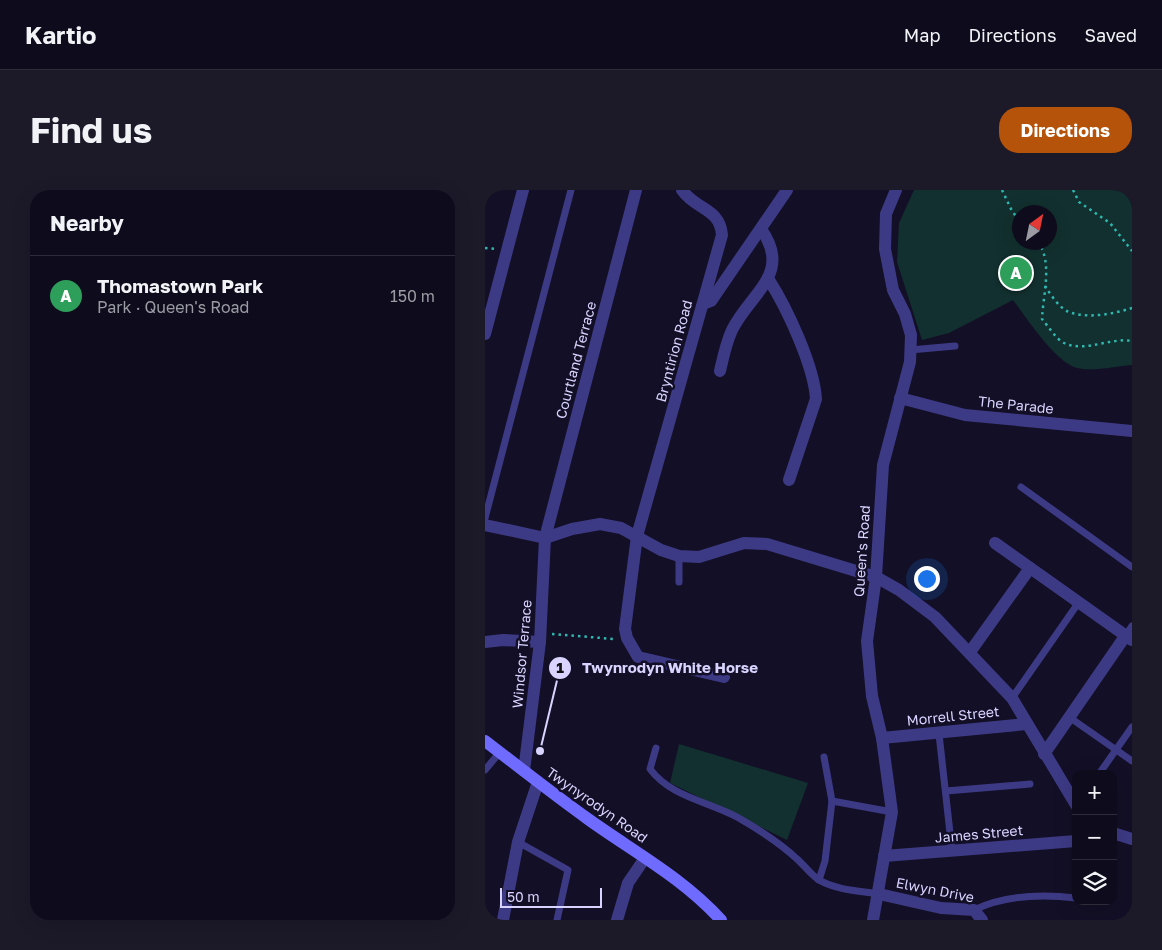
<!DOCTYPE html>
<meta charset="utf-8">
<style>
:root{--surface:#0e0b1c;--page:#1c1929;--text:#f1f3f6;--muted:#9b9ba3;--line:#2e2b3b;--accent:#b45309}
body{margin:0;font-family:"Golos Text",sans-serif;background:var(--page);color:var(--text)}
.controls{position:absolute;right:15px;bottom:15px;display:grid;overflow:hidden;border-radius:10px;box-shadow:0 5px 20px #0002}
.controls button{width:45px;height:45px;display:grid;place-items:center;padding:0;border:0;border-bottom:1px solid var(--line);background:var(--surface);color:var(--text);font:25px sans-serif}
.compass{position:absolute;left:527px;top:15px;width:45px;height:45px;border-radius:50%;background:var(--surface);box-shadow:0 5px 20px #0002;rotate:33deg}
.scale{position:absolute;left:15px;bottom:12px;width:102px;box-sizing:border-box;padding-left:5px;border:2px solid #d9d4ff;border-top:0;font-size:14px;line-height:18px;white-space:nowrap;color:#d9d4ff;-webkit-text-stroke:4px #130f26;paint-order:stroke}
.you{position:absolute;left:441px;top:388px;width:18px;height:18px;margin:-12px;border:4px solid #fff;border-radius:50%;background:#1a73e8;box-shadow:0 0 0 8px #1a73e833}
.badge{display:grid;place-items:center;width:32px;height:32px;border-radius:50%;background:var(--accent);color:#fff;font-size:16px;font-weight:700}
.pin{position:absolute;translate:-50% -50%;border:2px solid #fff;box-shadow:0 1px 5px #0006}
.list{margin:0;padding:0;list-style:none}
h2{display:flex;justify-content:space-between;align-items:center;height:65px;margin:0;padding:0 20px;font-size:21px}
h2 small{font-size:16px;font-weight:400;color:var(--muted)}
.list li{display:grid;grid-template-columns:32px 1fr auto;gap:15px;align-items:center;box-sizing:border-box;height:80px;padding:0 20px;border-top:1px solid var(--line)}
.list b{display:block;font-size:19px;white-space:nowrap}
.list p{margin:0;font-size:16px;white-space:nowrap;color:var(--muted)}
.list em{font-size:16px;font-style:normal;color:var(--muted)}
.icon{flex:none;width:28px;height:28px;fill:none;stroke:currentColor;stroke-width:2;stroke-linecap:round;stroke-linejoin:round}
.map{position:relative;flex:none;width:647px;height:730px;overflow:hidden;border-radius:20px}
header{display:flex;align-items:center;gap:30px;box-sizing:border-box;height:70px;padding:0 25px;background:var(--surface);border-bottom:1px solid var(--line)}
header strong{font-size:24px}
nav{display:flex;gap:28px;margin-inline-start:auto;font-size:18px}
.intro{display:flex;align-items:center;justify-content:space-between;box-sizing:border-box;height:120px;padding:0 30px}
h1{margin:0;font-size:35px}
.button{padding:12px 22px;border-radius:20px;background:var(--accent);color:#fff;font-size:18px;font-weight:700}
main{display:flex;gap:30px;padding:0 30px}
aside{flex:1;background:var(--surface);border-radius:20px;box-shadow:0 5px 20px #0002}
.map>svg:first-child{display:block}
.green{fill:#12302f;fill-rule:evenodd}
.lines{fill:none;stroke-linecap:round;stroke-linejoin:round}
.path{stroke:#2fb8b0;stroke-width:2.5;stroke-dasharray:2.5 4;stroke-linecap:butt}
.lane{stroke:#3d3a85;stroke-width:7}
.street{stroke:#3d3a85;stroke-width:12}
.secondary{stroke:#6f6bff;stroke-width:12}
.labels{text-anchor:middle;stroke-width:5;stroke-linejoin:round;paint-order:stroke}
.street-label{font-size:14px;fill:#d9d4ff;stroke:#130f26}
.leader{fill:none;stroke:#d9d4ff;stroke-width:2}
.callout-dot{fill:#d9d4ff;stroke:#130f26;stroke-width:2}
.mark-label{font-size:15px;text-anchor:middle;font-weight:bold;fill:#111}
.callout-label{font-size:15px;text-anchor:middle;font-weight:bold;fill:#d9d4ff;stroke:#130f26;stroke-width:5;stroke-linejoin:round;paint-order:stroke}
</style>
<header>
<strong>Kartio</strong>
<nav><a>Map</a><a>Directions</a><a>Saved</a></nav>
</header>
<div class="intro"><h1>Find us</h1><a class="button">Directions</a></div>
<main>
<aside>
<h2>Nearby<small></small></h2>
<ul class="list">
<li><span class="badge" style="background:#2e9e5b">A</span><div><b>Thomastown Park</b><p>Park · Queen's Road</p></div><em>150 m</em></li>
</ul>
</aside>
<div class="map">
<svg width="647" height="730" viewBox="0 0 647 730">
<rect width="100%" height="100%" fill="#130f26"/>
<!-- green -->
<g class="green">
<path d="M429 0H647V175C631 176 608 182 592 178 569 171 542 128 528 110L464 143 437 150 412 72 414 33ZM564 22V52H534V22Z"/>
<polygon points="194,554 323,593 302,650 185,593"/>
</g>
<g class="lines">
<!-- path -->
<g class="path">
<polyline points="517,0 527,21 534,30"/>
<polyline points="588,0 594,12 625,33 647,61"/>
<path d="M553 52C568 72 558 105 557 129 563 136 571 149 579 153 600 163 626 147 647 151"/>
<polyline points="0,58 11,59"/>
<path d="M560 96C566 105 574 118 584 122 603 129 628 124 647 118"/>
<polyline points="67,444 129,449"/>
</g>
<!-- lane -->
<g class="lane">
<polyline points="425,160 470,156"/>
<polyline points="536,297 647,377"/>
<polyline points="0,328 86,0"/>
<polyline points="194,392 194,366"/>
<polyline points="641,445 647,436"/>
<polyline points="527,508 594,412"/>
<polyline points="584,527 647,571"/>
<polyline points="454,544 467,661"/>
<path d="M171 558 165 579C186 607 222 611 252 627 273 639 294 652 312 669 319 675 326 685 334 690 351 700 375 701 394 704"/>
<polyline points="339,567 347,611 407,622"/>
<polyline points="0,580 15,562"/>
<polyline points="614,584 647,537"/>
<polyline points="461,601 545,594"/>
<polyline points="33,652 83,680 72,730"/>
<polyline points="334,690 340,671 347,611"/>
<path d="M489 720C520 705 557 704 591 708"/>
</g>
<!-- street -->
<g class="street">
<path d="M197 0C211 20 235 18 237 45L152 346 140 439 142 448 153 467 239 487"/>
<path d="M284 90C302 118 329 176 331 209L304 290"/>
<polyline points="218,114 226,111 302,0"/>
<polyline points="0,144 38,0"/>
<path d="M235 181C238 168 241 153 247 140 265 103 308 84 276 39"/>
<polyline points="415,208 480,225 647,241"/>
<polyline points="0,335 60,348"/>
<polyline points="60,348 87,339 115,334 136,338 176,360 194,366 214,367 259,353 282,354 391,387 414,400 450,427 527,508 591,615"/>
<polyline points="510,353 647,450"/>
<polyline points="0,452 18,450 55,452"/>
<polyline points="485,462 545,378"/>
<polyline points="397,548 542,534"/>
<polyline points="559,564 641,445"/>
<polyline points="39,581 55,452 60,348 151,0"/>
<polyline points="628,643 647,649"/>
<polyline points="399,666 591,651"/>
<polyline points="394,704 456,718 489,720 497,730"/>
<polyline points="18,730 33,652 53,592"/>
<polyline points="132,730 143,693 160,668"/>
<polyline points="388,730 407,622 397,548 387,506 382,451 391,387 398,275 425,172 426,145 420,124 408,100 400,59 401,24 411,0"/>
</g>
<!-- secondary -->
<path class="secondary" d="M0 551C34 577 68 604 103 629 149 662 198 688 236 730"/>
</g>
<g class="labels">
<!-- street labels -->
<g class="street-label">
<text transform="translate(189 161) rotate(-75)" y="5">Bryntirion Road</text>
<text transform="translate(91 170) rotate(-75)" y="5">Courtland Terrace</text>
<text transform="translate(531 215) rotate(6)" y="5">The Parade</text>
<text transform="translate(377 361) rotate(-86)" y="5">Queen's Road</text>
<text transform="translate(37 464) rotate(-85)" y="5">Windsor Terrace</text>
<text transform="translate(468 526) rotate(-6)" y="5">Morrell Street</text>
<text transform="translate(112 615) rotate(35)" y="5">Twynyrodyn Road</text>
<text transform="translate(494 644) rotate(-5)" y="5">James Street</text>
<text transform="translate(450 700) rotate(11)" y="5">Elwyn Drive</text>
</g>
</g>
<!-- callouts -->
<path class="leader" d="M55 561L75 478"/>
<g class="callout-dot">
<circle cx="55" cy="561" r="5"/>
<circle cx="75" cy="478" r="12"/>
</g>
<g class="mark-label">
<text x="75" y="483">1</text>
</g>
<g class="callout-label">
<text x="185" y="483">Twynrodyn White Horse</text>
</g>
</svg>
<div class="controls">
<button>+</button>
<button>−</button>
<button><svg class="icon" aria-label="layers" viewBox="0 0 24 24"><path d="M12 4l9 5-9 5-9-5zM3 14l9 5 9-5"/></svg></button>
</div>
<svg class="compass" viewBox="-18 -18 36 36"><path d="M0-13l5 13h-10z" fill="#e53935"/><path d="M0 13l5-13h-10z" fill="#9b9ba3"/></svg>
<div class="scale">50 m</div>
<div class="you"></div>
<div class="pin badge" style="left:531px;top:83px;background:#2e9e5b">A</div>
</div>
</main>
